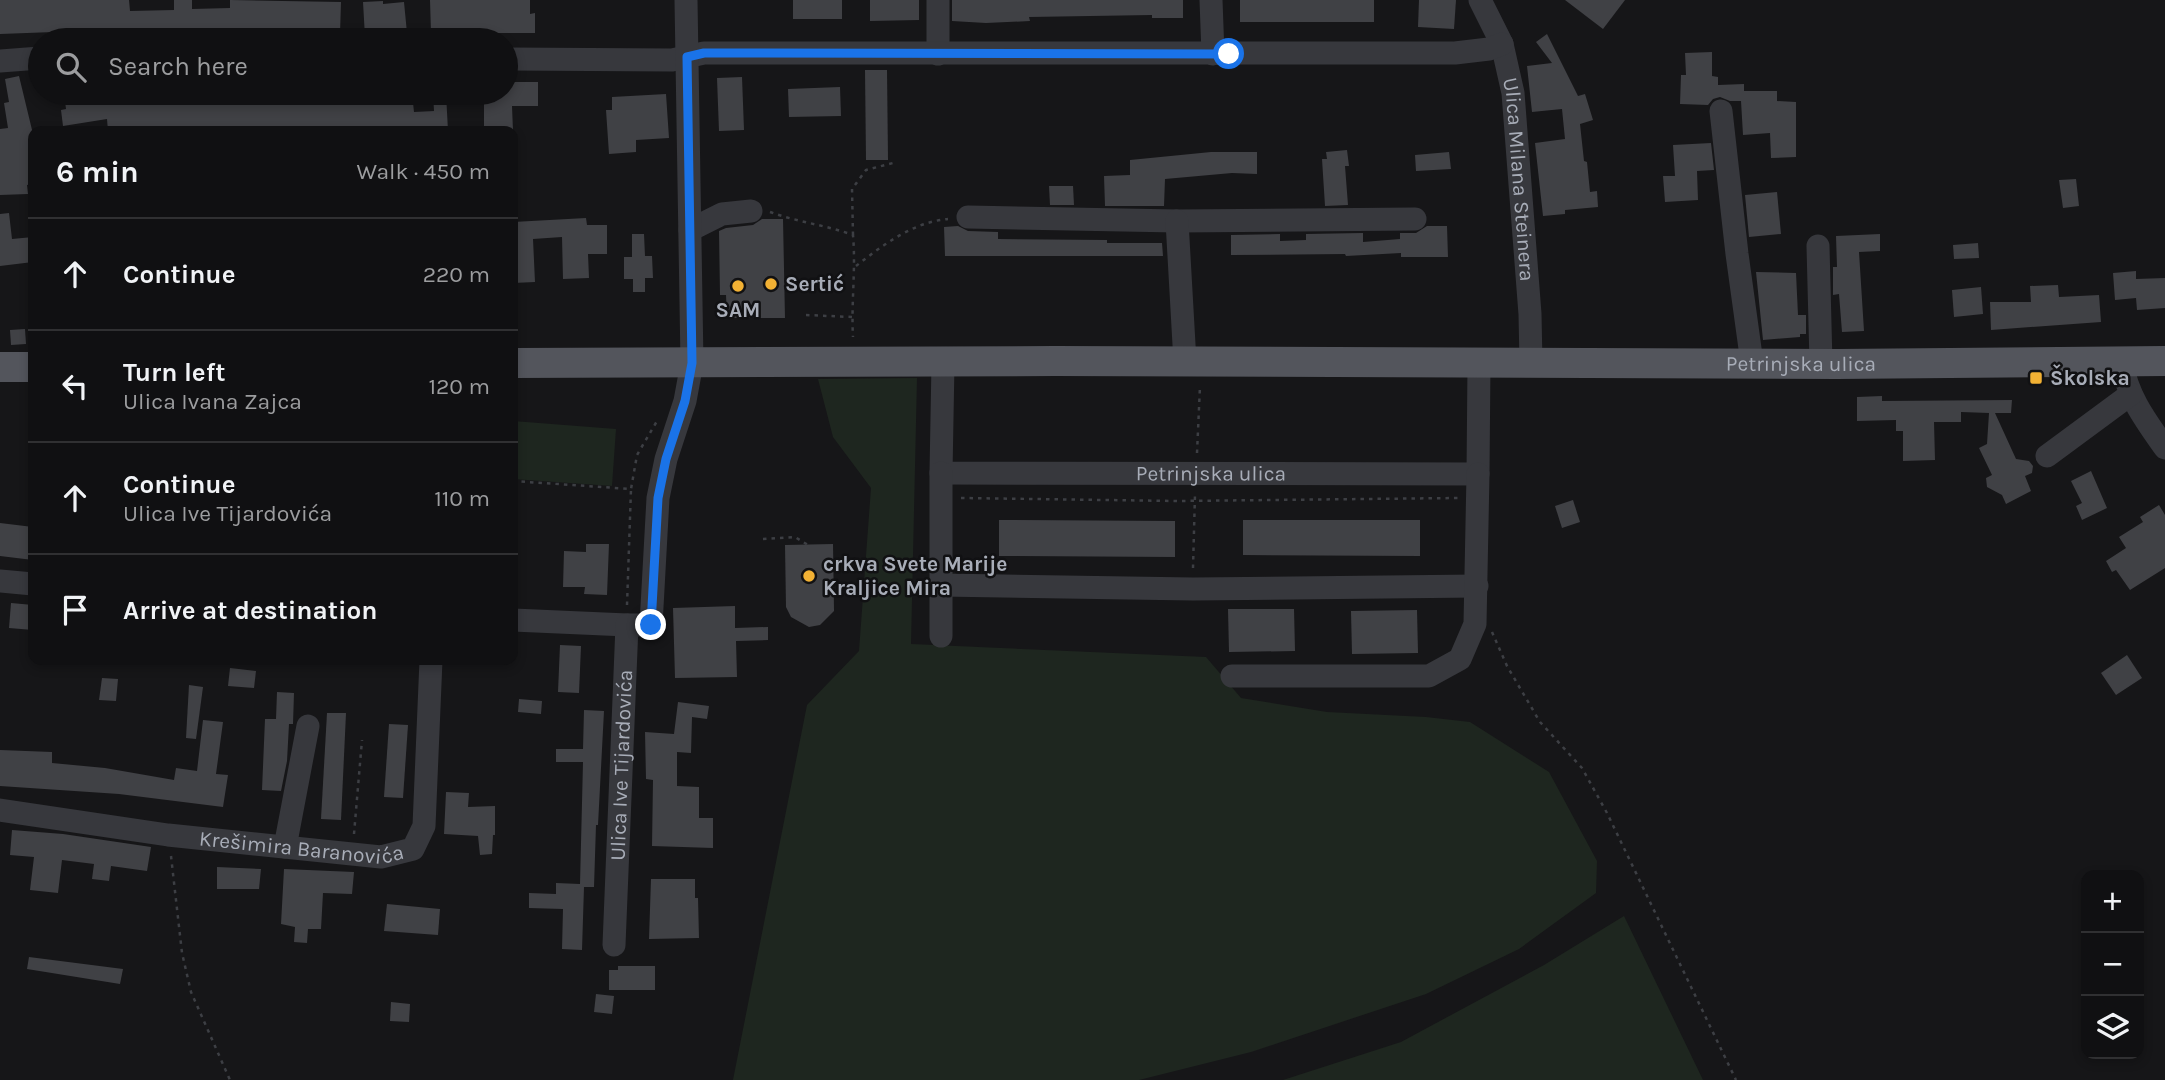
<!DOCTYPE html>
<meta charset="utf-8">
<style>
:root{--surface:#101012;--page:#19191b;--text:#f1f3f6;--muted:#9c9d9f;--line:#303032}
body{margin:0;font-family:Karla,sans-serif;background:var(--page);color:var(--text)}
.controls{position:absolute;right:21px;bottom:21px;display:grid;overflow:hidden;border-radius:14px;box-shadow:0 4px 10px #0003}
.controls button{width:63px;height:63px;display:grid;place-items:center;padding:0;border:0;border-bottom:2px solid var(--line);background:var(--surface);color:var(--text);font:35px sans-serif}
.stop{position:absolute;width:21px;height:21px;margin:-16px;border:5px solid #1a73e8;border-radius:50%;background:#fff}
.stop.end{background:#1a73e8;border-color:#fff;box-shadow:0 2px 7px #0008}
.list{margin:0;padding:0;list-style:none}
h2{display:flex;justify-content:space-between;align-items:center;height:91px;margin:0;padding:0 28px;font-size:30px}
h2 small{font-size:23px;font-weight:400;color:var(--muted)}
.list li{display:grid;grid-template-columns:46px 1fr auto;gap:21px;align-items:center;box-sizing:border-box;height:112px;padding:0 28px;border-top:2px solid var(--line)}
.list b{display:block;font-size:26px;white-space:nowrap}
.list p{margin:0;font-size:23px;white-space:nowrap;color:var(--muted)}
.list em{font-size:23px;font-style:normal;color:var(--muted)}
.icon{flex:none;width:38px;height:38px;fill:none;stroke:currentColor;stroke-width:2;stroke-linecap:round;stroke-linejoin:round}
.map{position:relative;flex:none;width:2165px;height:1080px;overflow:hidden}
.search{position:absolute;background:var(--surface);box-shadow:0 4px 10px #0003;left:28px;top:28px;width:490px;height:77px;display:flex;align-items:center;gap:18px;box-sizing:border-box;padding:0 24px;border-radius:38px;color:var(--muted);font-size:26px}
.panel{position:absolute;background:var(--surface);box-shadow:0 4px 10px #0003;left:28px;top:126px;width:490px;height:539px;border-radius:14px}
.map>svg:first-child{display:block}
.green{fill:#1e261f}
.building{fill:#404145}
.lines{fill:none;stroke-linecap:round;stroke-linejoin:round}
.path{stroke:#3d3f44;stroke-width:2.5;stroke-dasharray:3.5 5;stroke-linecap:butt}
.minor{stroke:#37383d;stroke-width:23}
.major{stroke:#53555c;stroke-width:30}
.route{stroke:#1a73e8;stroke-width:9}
.poi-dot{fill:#f2b134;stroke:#111113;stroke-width:2.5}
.labels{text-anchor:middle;stroke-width:5;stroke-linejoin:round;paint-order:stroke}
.street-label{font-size:21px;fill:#a8adb8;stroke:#111113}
.poi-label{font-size:21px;font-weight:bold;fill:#a8adb8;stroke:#111113;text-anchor:start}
</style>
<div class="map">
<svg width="2165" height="1080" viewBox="0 0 2165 1080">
<rect width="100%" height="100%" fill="#161618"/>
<!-- green -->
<g class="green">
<polygon points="917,378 911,644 1206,657 1241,698 1327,712 1426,717 1470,722 1549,772 1597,861 1596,893 1519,949 1426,994 1251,1052 1139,1080 733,1080 807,705 859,651 871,488 833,437 818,379"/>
<polygon points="513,421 616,429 612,486 513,479"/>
<polygon points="1624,916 1703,1080 1283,1080 1401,1042 1544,965"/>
</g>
<!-- building -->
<g class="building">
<polygon points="0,0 129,0 130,11 174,10 174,0 192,0 192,9 230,8 230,0 341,2 340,34 107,32 107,30 0,34"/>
<polygon points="430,0 530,0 530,14 535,13 535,33 431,33"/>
<rect x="793" y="0" width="49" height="19"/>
<polygon points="870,0 919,0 919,20 870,21"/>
<polygon points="952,0 1183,0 1183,18 1152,18 1152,15 1029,17 1030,21 986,23 952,21"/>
<rect x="1240" y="0" width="134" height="22"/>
<polygon points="1419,0 1456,0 1454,29 1418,27"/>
<polygon points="1565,0 1625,0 1603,29"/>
<polygon points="383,1 383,4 404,2 407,33 365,37 363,2"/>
<polygon points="1547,34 1578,96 1585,94 1593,120 1580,124 1584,161 1587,162 1590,192 1597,191 1598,207 1565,210 1565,214 1543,216 1535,143 1565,139 1562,109 1532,112 1527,66 1552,63 1536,42"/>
<polygon points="1712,52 1712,76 1718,77 1718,85 1744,84 1744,91 1777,91 1777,101 1796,102 1796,157 1771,158 1770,133 1743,135 1741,101 1730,101 1720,97 1713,99 1708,105 1680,104 1681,75 1686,75 1685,53"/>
<polygon points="865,70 887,70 888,160 866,160"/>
<polygon points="19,76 33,134 33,166 30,166 33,184 27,185 28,194 0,195 0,129 8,128 4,103 9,102 5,79"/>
<polygon points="742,77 744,130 719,131 717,78"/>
<polygon points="506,82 538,82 538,106 512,106 513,131 484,131 484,93 506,93"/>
<polygon points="840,87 841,116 789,117 788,89"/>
<polygon points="64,93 412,93 414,112 434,111 433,93 446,93 448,131 322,131 322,129 277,131 212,131 212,129 142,131 142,128 108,131 107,119 63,126 61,110 66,109"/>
<polygon points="666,94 669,138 636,140 636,152 609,154 606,110 612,110 612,97"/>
<polygon points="1711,143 1714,170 1697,171 1698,200 1665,202 1663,176 1675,176 1673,145"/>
<polygon points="1347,150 1349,166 1345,166 1348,205 1325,206 1322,159 1327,159 1326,152"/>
<polygon points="1211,152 1257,152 1257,174 1232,173 1165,179 1164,206 1105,206 1104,176 1130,175 1130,160"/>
<polygon points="1449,152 1451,169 1416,171 1415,155"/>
<polygon points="2076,179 2079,206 2063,208 2059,180"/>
<polygon points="1049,186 1073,186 1074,205 1050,205"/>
<polygon points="1777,192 1781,234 1749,237 1745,195"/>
<polygon points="9,213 12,239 33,237 33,262 0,266 0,214"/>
<polygon points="586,218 587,225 607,225 607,254 588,254 589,278 563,279 562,237 533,239 535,282 513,283 513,222"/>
<polygon points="762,219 783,219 785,318 727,318 726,295 720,295 719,231 726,228 753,225"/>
<polygon points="958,226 968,231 998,232 998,239 1107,240 1107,243 1162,243 1163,256 945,256 944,227"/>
<polygon points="1427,226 1447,226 1448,257 1401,257 1401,253 1346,256 1345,254 1231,255 1231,235 1280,234 1280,241 1306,240 1306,234 1363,233 1363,242 1400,239 1400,233 1416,233"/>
<polygon points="632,234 644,234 645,256 652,256 653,278 645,278 645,292 633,292 633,279 624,279 624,257 632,257"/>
<polygon points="1880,234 1880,251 1859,252 1864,331 1842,332 1839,294 1833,295 1833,267 1837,267 1836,236"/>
<polygon points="1978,243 1979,258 1954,259 1953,245"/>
<polygon points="2136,271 2136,279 2165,278 2165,308 2137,310 2136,298 2115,300 2113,273"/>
<polygon points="1756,272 1796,273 1798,315 1806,315 1806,334 1800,334 1800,337 1763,340"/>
<polygon points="2058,285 2059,297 2099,295 2101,322 1991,330 1990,302 2031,302 2030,286"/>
<polygon points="1981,287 1983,314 1954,317 1952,290"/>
<polygon points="25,329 26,344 11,345 10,330"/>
<polygon points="1882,396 1882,401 2012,400 2011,413 1995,413 2016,459 2029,461 2033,466 2032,473 2025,476 2031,491 2006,504 2002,495 1987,487 1986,478 1992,475 1979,448 1987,444 1989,413 1961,412 1961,422 1934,422 1935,460 1903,461 1903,431 1896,431 1896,420 1857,421 1857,397"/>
<polygon points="2091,471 2107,508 2082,520 2076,506 2082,503 2071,481"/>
<polygon points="1573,500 1580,522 1562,528 1555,506"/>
<polygon points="2159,505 2165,515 2165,568 2130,590 2116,570 2112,572 2106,561 2126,548 2119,537 2143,522 2140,517"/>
<polygon points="999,520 1175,521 1175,557 999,556"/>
<polygon points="1243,520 1420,520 1420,556 1243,555"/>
<polygon points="0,523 33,527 33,560 0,556"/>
<polygon points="586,544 609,544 607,595 584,594 585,587 563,587 564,551 586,552"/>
<polygon points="833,544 834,611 820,625 809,627 791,617 786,607 785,545"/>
<polygon points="11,603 33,605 33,630 9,628"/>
<polygon points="735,606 735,628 768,627 768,640 736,641 737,677 675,678 673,608"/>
<polygon points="1228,609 1294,609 1295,651 1229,652"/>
<polygon points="1417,610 1418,653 1352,654 1351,611"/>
<polygon points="560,645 581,646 579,693 558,692"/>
<polygon points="2127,655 2142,678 2116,695 2101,673"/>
<polygon points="230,668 256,671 254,688 228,686"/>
<polygon points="102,678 118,679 116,701 99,700"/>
<polygon points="189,685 203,687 196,739 186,738"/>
<polygon points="277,692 294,693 293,724 289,724 287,761 281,791 262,790 265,719 276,719"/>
<polygon points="519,699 542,701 541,714 518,712"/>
<polygon points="678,702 709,706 707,719 692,717 691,753 677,752 677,786 699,787 699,818 713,818 713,848 652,846 653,780 646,779 645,732 674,734"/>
<polygon points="584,710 604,711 598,825 596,825 594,887 584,887 582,950 562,949 563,909 529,908 529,893 556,894 556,883 580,884 583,762 556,762 556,749 583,749"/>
<polygon points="327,713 346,713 341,820 321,819"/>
<polygon points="203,720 223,722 216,774 228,775 223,807 119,794 0,786 0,750 52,752 52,763 105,768 174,780 176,768 197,771"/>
<polygon points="389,724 408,725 403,798 384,797"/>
<polygon points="446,792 469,793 468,807 495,806 495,835 493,835 492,854 480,855 478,836 444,834"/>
<polygon points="12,830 63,834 151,847 147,871 111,866 109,881 92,879 94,864 62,860 58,893 30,890 34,857 10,855"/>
<polygon points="217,867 261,869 259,889 217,889"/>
<polygon points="284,869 354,872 352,894 323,893 321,929 308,929 307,943 294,942 295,927 281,924"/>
<polygon points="651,879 695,879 695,898 698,898 699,938 649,939"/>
<polygon points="387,904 440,909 438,935 384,931"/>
<polygon points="29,957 123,969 120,984 27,969"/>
<polygon points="618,966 655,966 655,990 609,990 609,970 618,970"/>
<polygon points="596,994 614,996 612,1014 594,1012"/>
<polygon points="391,1002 410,1004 409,1022 390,1021"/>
</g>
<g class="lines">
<!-- path -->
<g class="path">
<path d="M770 212C797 222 826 225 853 235 856 270 851 303 853 337"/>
<polyline points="853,235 852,189 866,170 897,162"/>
<path d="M856 266C883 245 913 222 948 219"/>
<polyline points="806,315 852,317"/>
<polyline points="1197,453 1200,386"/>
<polyline points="513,481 631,489 637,455 657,421"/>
<polyline points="961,498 1177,501 1458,498"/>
<polyline points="763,539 795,537 808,545"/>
<polyline points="1193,568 1195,494"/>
<polyline points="627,605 631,489"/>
<polyline points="1492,632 1507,666 1540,722 1582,768 1607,813 1736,1080"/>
<polyline points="354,834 362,740"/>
<polyline points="171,856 182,953 191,992 230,1080"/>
</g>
<!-- minor -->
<g class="minor">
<polyline points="938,0 938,54"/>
<polyline points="1211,0 1213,54"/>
<path id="s1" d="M1480 0 1502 44 1513 93 1530 314 1531 363"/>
<polyline points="506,59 672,60 704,53 1455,53 1489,49 1502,44"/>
<polyline points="0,61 40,58"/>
<polyline points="1721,111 1737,254 1752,363"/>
<polyline points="968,217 1177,221 1415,219"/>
<polyline points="1177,221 1185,362"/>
<polyline points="690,230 722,214 751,211"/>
<polyline points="1818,246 1821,363"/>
<path id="s2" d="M943 363 941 473 1478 474 1479 363"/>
<path d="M2122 363C2127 396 2146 421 2165 448"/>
<polyline points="2047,456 2131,394"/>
<polyline points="0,581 33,584"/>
<polyline points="941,585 1193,589 1477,586"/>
<polyline points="513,620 627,625"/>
<polyline points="941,636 941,473"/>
<polyline points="1232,676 1429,676 1460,659 1475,624 1478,474"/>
<path id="s3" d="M0 810 168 835 381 857 413 849 424 826 431 660"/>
<polyline points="285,847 308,726"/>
<path id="s4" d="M614 945 627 625H651L658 498 666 459 685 401 692 363 686 0"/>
</g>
<!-- major -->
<g class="major">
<path id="s5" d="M513 363 1055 361 1837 364 2165 361"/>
<polyline points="0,367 33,367"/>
</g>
</g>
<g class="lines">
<!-- route -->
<polyline class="route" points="651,625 658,498 666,459 685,401 692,363 687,57 704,53 1229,54"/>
</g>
<!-- markers -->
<g class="poi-dot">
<circle cx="771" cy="284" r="7"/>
<circle cx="738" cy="286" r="7"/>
<rect x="2029" y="371" width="14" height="14" rx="3.5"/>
<circle cx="809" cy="576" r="7"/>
</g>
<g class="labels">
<!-- street labels -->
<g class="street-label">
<text dy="7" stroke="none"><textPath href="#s1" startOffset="186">Ulica Milana Steinera</textPath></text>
<text dy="7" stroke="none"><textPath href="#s5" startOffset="1288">Petrinjska ulica</textPath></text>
<text dy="7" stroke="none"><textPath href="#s2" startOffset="380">Petrinjska ulica</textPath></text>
<text dy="7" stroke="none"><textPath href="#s4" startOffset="180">Ulica Ive Tijardovića</textPath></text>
<text dy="7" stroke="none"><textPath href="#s3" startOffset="304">Krešimira Baranovića</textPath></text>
</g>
<!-- poi labels -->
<g class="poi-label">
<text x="785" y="291">Sertić</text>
<text x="738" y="317" text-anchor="middle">SAM</text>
<text x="2050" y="385">Školska</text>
<text x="823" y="571">crkva Svete Marije<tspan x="823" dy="24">Kraljice Mira</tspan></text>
</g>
</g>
</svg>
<div class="controls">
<button>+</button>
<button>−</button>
<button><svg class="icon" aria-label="layers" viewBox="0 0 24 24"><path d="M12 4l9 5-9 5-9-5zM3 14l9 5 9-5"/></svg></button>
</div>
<div class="stop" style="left:1229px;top:54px"></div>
<div class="stop end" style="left:651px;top:625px"></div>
<div class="search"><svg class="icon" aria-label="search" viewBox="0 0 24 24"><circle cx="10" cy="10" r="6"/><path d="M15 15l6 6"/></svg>Search here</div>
<section class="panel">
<h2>6 min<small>Walk · 450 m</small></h2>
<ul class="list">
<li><svg class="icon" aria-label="ahead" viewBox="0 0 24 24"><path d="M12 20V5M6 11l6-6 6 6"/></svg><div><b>Continue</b></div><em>220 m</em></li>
<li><svg class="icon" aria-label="left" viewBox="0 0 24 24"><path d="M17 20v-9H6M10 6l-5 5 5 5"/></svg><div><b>Turn left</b><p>Ulica Ivana Zajca</p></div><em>120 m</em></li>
<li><svg class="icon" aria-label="ahead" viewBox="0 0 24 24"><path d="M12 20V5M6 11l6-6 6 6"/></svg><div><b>Continue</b><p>Ulica Ive Tijardovića</p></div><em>110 m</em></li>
<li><svg class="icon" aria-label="arrive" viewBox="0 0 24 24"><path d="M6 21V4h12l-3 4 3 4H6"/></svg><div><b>Arrive at destination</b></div></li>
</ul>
</section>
</div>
